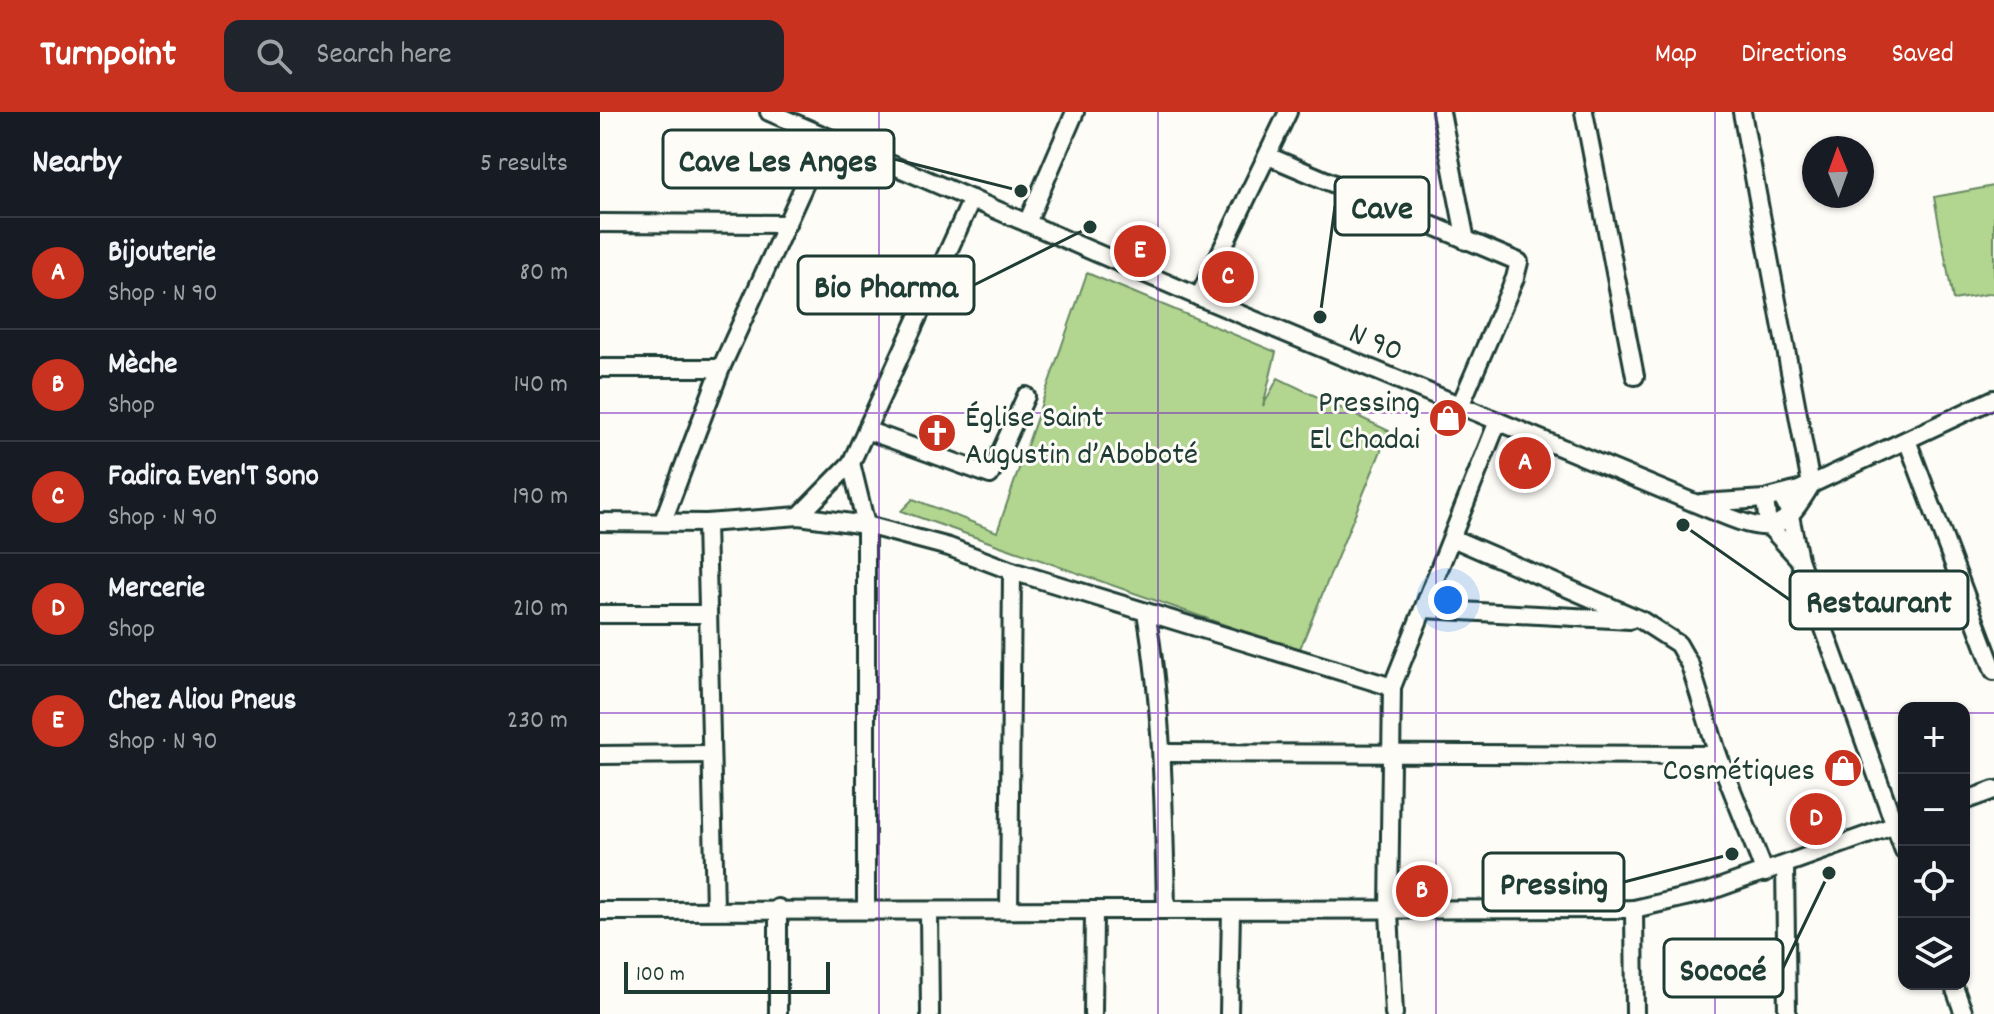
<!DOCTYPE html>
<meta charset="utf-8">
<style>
:root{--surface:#171b24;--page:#20242c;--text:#f1f3f6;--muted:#9ea1a6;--line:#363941;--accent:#c8321e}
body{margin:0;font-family:Dekko,sans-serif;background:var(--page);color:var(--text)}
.controls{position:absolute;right:24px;bottom:24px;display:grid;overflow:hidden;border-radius:16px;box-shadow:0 2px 6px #0004}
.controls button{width:72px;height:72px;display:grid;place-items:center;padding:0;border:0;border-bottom:2px solid var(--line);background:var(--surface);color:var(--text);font:40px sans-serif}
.compass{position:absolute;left:1202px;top:24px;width:72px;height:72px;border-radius:50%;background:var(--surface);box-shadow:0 2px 6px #0004;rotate:359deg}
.scale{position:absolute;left:24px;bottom:20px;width:206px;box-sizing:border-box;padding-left:8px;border:4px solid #1f3d34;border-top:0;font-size:22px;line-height:28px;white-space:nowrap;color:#1f3d34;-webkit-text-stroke:6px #fdfcf7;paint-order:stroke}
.you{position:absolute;left:848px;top:488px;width:28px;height:28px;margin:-20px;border:6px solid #fff;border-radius:50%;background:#1a73e8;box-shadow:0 0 0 12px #1a73e833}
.badge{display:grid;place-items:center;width:52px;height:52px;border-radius:50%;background:var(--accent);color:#fff;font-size:26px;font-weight:700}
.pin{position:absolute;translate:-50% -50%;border:4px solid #fff;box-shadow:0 2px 8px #0006}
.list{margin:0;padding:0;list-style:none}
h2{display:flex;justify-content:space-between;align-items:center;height:104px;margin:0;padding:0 32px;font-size:34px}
h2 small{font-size:26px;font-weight:400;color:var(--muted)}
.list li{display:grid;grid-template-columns:52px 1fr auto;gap:24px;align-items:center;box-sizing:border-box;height:112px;padding:0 32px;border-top:2px solid var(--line)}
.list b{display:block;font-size:30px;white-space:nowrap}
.list p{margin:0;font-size:26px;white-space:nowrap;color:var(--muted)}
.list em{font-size:26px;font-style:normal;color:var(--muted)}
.icon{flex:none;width:44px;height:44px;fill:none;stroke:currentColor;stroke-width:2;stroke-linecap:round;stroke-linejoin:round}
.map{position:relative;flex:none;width:1394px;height:902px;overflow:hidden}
header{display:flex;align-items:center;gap:48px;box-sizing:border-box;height:112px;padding:0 40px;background:var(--accent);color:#fff}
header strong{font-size:38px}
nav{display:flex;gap:44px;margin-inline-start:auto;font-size:28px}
.search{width:560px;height:72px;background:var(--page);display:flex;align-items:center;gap:20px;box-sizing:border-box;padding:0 28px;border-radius:16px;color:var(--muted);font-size:30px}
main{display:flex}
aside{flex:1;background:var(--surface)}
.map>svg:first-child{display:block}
.green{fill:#b2d590;stroke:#688962;stroke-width:2}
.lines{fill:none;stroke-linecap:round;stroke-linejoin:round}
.minor-casing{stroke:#1f3d34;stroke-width:22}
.minor{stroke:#fdfcf7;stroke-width:16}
.grid{fill:none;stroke:#7b2cbf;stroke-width:2;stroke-opacity:0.55}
.labels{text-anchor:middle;stroke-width:6;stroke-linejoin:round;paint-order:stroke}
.street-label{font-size:32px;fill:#1f3d34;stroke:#fdfcf7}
.poi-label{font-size:32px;fill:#1f3d34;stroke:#fdfcf7;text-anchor:end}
.leader{fill:none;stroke:#1f3d34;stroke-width:3}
.callout-dot{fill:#1f3d34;stroke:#fdfcf7;stroke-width:3}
.callout{fill:#fdfcf7;stroke:#1f3d34;stroke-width:3}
.callout-label{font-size:34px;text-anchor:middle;font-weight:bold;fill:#1f3d34}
</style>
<header>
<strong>Turnpoint</strong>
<div class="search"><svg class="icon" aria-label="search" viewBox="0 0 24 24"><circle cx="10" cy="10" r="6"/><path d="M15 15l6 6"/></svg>Search here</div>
<nav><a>Map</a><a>Directions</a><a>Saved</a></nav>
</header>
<main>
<aside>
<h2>Nearby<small>5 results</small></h2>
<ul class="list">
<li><span class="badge">A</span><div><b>Bijouterie</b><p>Shop · N 90</p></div><em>80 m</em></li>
<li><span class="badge">B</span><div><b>Mèche</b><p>Shop</p></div><em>140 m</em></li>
<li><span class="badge">C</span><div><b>Fadira Even'T Sono</b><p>Shop · N 90</p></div><em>190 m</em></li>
<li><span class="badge">D</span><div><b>Mercerie</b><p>Shop</p></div><em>210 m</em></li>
<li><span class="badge">E</span><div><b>Chez Aliou Pneus</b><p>Shop · N 90</p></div><em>230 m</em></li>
</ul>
</aside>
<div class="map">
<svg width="1394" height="902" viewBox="0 0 1394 902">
<rect width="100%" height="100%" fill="#fdfcf7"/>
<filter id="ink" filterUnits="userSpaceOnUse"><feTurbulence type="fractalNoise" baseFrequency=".0125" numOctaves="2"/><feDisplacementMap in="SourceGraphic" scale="16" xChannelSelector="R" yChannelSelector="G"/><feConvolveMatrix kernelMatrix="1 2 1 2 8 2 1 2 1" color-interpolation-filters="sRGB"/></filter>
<g filter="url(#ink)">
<!-- green -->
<g class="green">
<polygon points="1394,74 1394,181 1353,188 1334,85"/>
<polygon points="487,161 676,240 663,294 678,266 789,319 699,539 301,399 313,387 397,420"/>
</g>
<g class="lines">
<defs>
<g id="minor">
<path d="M169 0 599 185 1121 402C1171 423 1184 419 1211 373L1142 0"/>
<polyline points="841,0 866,129"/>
<polyline points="984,0 1035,264"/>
<polyline points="668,44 919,150 915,166 860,294"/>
<polyline points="0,111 187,112"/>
<polyline points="427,111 475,0"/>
<polyline points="599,185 688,0"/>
<polyline points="0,256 121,256"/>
<polyline points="266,318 390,363 426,284"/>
<polyline points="1307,328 1394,559"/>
<polyline points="251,351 266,413 266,798"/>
<polyline points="1181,384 1189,399 1199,447 1304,739"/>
<polyline points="1165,387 1168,413 1199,447"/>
<polyline points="1101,391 1165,387 1199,378 1394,287"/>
<polyline points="199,404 251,351 372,87"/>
<polyline points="63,409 121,256 226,25"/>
<polyline points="0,410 106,411 199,404 266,413 349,435 412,459 792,575"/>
<polyline points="106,411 115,796"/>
<polyline points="852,426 1041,508 1078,532 1090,553 1118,643 1165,761"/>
<polyline points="824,497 1030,508"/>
<path d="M546 500C563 599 564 697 566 798"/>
<polyline points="0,502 108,502"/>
<polyline points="564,641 1118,643"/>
<polyline points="0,643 111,642"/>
<polyline points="1364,689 1394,678"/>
<polyline points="1185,754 1187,902"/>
<polyline points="178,796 178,902"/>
<polyline points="1034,797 1035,902"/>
<polyline points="409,798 412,459"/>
<polyline points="0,799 1034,797 1107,780 1304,710"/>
<polyline points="329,799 330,902"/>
<polyline points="1353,872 1364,902"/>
<polyline points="493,902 494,798"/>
<polyline points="629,902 631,799"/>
<polyline points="794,902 789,799 792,575 898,309"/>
</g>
</defs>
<!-- minor casing -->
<use href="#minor" class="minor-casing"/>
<!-- minor -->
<use href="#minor" class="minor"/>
</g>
</g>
<!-- grid -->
<path class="grid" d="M279 0V902M558 0V902M836 0V902M1115 0V902M0 301H1394M0 601H1304M1364 601H1394"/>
<!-- icons -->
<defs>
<symbol id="shop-disc" viewBox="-11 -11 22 22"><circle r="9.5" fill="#c8321e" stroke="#fdfcf7"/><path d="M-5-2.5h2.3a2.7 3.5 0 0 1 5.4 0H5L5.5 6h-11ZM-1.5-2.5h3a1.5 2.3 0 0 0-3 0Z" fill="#fff"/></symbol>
<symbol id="church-disc" viewBox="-11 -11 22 22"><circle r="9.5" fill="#c8321e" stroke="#fdfcf7"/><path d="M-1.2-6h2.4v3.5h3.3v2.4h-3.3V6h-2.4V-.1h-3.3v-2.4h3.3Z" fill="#fff"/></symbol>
</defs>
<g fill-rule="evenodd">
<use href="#shop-disc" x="826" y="284" width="44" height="44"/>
<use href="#church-disc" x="315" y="299" width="44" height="44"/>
<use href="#shop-disc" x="1221" y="634" width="44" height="44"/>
</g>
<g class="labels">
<!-- street labels -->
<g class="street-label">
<text transform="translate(777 228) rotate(23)" y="11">N 90</text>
</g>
<!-- poi labels -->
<g class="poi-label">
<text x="820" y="299">Pressing<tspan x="820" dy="37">El Chadai</tspan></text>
<text x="365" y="314" text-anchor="start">Église Saint<tspan x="365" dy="37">Augustin d’Aboboté</tspan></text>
<text x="1215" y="667">Cosmétiques</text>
</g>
</g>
<!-- callouts -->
<path class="leader" d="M421 79L294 47M720 205L735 94M490 115L374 173M1083 413L1190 488M1132 742L1024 770M1229 761L1183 856"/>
<g class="callout-dot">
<circle cx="421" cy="79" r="8"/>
<circle cx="720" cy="205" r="8"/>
<circle cx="490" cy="115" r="8"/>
<circle cx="1083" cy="413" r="8"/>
<circle cx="1132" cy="742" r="8"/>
<circle cx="1229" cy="761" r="8"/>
</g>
<g class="callout">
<rect x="63" y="18" width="231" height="58" rx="8"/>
<rect x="735" y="65" width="94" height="58" rx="8"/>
<rect x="198" y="144" width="176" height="58" rx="8"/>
<rect x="1190" y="459" width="178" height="58" rx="8"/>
<rect x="883" y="741" width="141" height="58" rx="8"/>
<rect x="1064" y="827" width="119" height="58" rx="8"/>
</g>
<g class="callout-label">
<text x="178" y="59">Cave Les Anges</text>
<text x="782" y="106">Cave</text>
<text x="286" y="185">Bio Pharma</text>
<text x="1279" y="500">Restaurant</text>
<text x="954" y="782">Pressing</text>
<text x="1123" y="868">Sococé</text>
</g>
</svg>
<div class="controls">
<button>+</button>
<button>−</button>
<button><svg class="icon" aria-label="locate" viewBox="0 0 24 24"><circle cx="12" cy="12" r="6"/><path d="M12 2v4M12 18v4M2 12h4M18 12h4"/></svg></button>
<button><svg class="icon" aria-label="layers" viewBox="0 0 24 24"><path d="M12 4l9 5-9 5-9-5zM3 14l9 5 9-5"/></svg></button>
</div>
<svg class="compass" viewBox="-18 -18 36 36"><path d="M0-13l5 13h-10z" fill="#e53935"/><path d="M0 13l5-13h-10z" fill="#9ea1a6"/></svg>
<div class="scale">100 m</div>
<div class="you"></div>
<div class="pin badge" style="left:925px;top:351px">A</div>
<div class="pin badge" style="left:822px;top:779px">B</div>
<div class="pin badge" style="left:628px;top:165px">C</div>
<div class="pin badge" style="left:1216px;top:707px">D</div>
<div class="pin badge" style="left:540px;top:139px">E</div>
</div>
</main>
